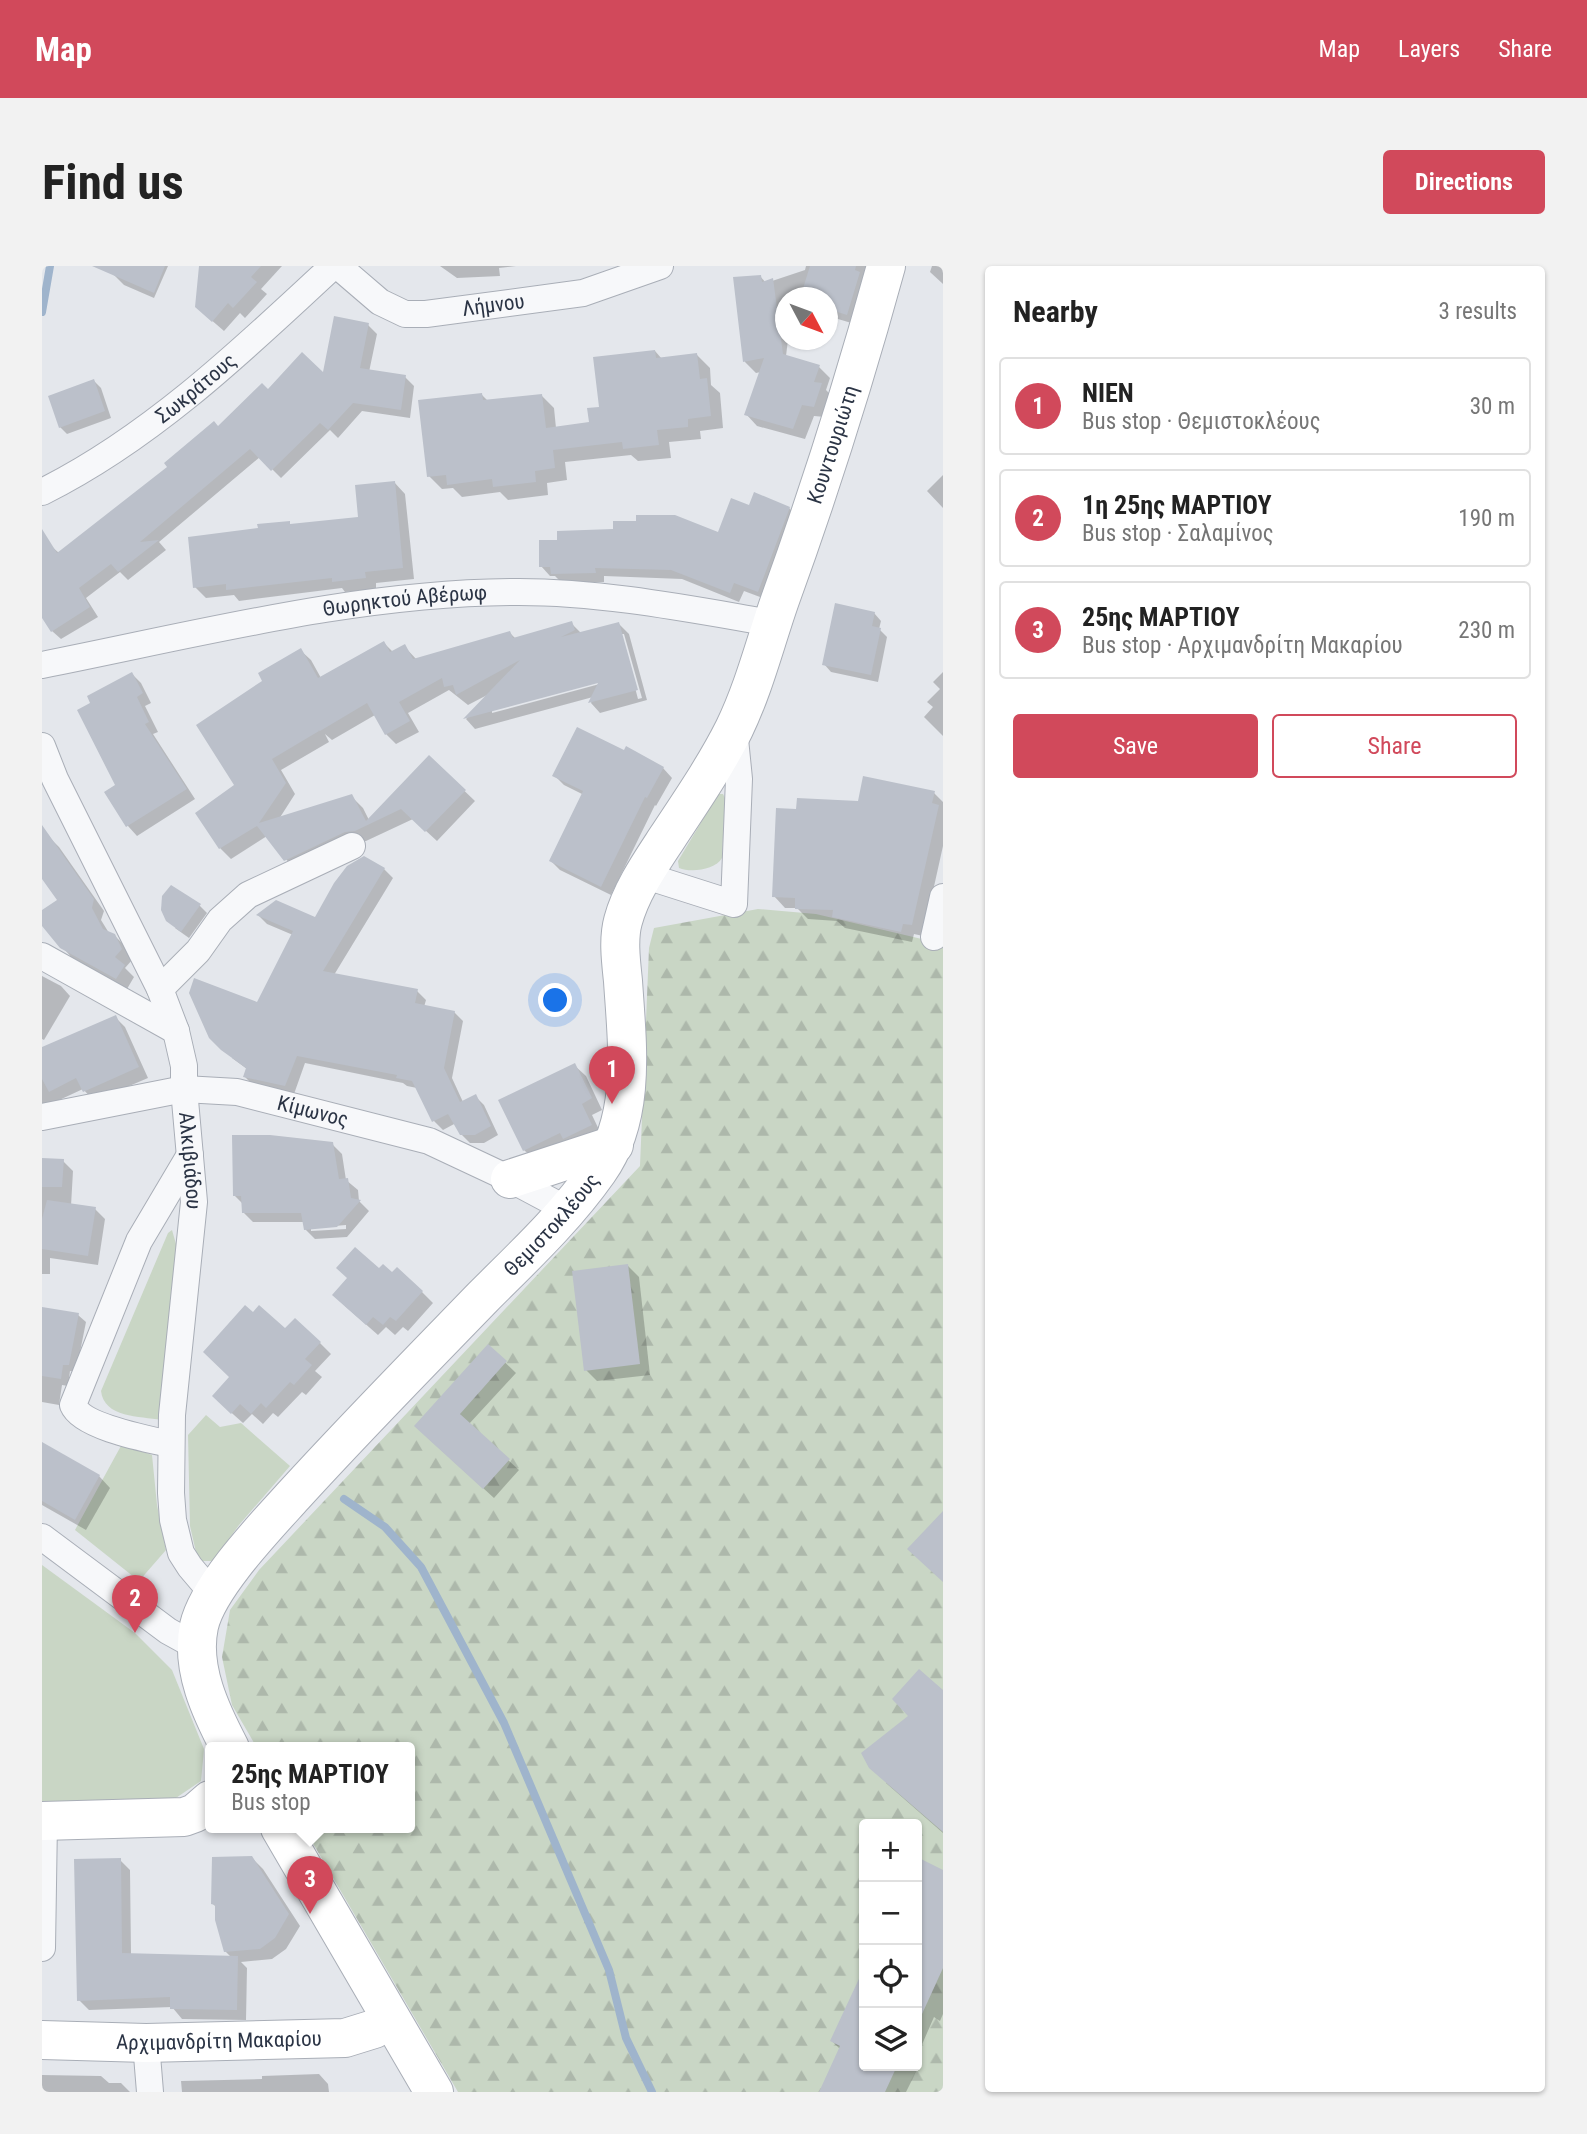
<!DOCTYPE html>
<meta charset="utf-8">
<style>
:root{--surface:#fff;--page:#f2f2f2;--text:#222;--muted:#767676;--line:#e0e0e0;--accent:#d1495b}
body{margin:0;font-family:"Roboto Condensed",sans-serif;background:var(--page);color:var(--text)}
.controls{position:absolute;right:21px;bottom:21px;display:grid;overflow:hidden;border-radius:7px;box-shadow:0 2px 5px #0004}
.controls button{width:63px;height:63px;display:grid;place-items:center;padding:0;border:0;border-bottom:2px solid var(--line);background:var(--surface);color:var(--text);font:35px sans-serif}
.compass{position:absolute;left:733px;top:21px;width:63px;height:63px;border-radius:50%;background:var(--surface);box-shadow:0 2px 5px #0004;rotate:131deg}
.you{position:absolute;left:514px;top:735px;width:24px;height:24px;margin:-18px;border:5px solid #fff;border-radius:50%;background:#1a73e8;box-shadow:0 0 0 10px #1a73e833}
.badge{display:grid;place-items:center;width:46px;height:46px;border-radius:50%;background:var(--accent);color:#fff;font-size:23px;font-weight:700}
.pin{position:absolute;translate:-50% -58px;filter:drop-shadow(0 2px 4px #0008)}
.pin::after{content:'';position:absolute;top:37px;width:24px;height:21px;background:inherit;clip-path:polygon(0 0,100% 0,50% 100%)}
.popup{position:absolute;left:163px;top:1476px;width:210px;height:91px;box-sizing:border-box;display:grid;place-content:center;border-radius:7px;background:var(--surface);filter:drop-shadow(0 2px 5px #0005);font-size:23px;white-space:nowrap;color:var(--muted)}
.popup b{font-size:26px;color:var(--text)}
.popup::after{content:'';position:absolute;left:50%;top:100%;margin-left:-14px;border:14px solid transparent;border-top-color:var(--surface)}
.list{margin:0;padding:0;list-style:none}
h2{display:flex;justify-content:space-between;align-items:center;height:91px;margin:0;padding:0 28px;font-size:30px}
h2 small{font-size:23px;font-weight:400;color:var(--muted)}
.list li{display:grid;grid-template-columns:46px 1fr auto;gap:21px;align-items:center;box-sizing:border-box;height:98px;margin:0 14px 14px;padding:0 14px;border:2px solid var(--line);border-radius:7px}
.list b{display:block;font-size:26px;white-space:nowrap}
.list p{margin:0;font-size:23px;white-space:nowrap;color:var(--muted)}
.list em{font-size:23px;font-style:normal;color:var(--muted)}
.actions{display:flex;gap:14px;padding:21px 28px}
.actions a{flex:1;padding:16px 0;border:2px solid var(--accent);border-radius:7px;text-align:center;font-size:24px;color:var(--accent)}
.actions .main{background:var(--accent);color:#fff}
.icon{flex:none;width:38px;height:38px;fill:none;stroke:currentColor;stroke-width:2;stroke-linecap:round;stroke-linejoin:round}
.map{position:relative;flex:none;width:901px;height:1826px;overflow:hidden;border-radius:7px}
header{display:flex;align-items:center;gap:42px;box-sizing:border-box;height:98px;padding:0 35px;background:var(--accent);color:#fff}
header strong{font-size:33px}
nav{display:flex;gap:38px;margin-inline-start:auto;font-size:24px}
.intro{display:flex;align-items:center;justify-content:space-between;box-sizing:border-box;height:168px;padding:0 42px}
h1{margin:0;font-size:49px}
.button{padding:18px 32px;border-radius:7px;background:var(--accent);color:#fff;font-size:24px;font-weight:700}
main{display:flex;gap:42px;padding:0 42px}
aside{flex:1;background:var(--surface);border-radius:7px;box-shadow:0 2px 5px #0004}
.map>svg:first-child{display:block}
.green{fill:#c9d6c5}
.forest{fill:url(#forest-firs);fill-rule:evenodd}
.shadow{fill:#0003;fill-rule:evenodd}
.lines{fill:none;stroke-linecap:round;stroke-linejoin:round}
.stream{stroke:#9fb4cc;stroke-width:8}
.building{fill:#bbc0ca}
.street-casing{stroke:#a9aeb7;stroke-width:28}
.secondary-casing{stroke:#a9aeb7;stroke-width:40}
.street{stroke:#f7f8fa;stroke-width:26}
.secondary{stroke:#fff;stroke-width:38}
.labels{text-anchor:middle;stroke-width:5;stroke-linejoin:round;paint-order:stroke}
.street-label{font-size:21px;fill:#2b3445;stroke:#f4f6f9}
</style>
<header>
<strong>Map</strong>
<nav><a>Map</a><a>Layers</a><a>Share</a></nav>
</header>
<div class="intro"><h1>Find us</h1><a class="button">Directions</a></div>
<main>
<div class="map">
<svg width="901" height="1826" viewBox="0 0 901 1826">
<defs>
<pattern id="forest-firs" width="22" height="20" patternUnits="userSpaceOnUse" patternTransform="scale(1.75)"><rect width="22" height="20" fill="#c9d6c5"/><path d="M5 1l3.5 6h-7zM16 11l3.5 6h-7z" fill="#adb8ab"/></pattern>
</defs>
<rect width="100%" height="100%" fill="#e4e7ec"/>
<!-- green -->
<g class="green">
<path d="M676 528H681L683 532 680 592C673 604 649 607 637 602L636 595Z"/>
<path d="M130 964 136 985 119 1154C98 1150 62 1152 59 1125L126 967Z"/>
<polygon points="164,1149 178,1161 199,1157 248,1200 197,1259 171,1295 156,1295 148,1260 146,1169"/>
<polygon points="80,1178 110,1189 115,1239 124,1284 97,1315 33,1264"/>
<polygon points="0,1299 93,1367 130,1404 162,1483 159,1515 125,1538 0,1539"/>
</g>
<!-- forest -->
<path class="forest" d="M716 643 774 648 901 678V1826H416L262 1562H368V1482H215L190 1439 180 1391 188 1344 217 1304 598 900 607 682 612 662ZM822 1558H875V1800H822Z"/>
<!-- shadow -->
<g class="shadow">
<polygon points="75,0 126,0 112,32 82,19 71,8"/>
<polygon points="158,0 240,0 219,23 225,28 203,52 198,47 182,65 167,52"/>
<polygon points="398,0 474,0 457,2 458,10 415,12"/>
<polygon points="764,0 834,0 816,59 786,50 786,32 744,32 744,74 746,74 744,90 777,101 788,112 784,124 790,130 783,151 772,150 763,173 715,160 704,148 719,106 714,107 703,96 693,12 718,10 724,17 763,4"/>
<polygon points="890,0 901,0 901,18 888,6"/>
<polygon points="326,59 335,68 327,106 363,111 372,120 368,152 320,145 296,172 288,164 239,212 218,191 117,276 124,284 86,314 78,306 44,332 56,351 19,373 10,365 0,348 0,284 8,279 17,287 226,125 282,110"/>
<polygon points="613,85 620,93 655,89 668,102 669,119 678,127 681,162 658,165 659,173 627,176 629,192 596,195 589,189 523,196 525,214 505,217 506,229 466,234 458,226 420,231 411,222 400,223 387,210 440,129 446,135 499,129 512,142 514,162 549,158 559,143"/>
<polygon points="52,115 59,122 69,152 25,168 18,161"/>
<polygon points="901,209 901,242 885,225"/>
<polygon points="352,216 363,228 372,313 334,317 334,323 303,326 300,322 197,335 192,329 164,332 153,321 218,264 247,257 249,259 318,253"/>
<polygon points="708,242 747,242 756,252 726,334 702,325 697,336 640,313 562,310 562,316 520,317 513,310 508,310 499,300 677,269"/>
<polygon points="832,347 839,355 837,363 845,371 836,416 789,406 782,398"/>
<path d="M529 357 540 368 577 358 587 368 605 434 558 447 549 437 551 431 433 463 424 453 449 427 426 439 407 424 366 447 377 466 354 478 344 468 333 449 290 474 283 468 287 476 239 504 253 528 237 553 310 531 321 542 327 554 387 491 433 535 395 575 371 553 324 575 314 576 253 604 225 570 189 593 178 582 223 416 258 384 269 394 279 412 342 377 351 386 362 380 375 394 468 367 474 373ZM579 368H582L600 432 596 433ZM564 413 565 416 450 447V444Z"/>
<polygon points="901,406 901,470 882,451 891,441 885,436 898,423 891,416"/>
<polygon points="90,408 99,417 109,437 103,440 116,466 111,468 153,533 95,570 86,560 65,527 75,520"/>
<polygon points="621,502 630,512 614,540 613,539 569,629 518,604 509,595 542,529 522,519 513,510"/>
<polygon points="892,527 901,536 901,580 881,670 872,668 870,676 803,662 795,655 766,653 755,642 743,642 732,630 756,545"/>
<polygon points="7,571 17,581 62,645 59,654 67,667 72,669 83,680 90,694 83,702 92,711 85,723 30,692 0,657 0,646 17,634 0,610 0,576"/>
<polygon points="342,603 351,612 292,709 375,725 384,734 382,741 412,746 421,755 410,812 421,836 433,830 442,839 456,869 442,877 428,877 419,868 414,857 401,864 392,855 375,822 365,820 361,817 263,797 252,828 211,819 203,811 205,803 190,792 251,669 225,658 217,650 273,653"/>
<polygon points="157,639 165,647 147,672 133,662"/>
<polygon points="0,710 19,720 28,730 2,774 0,773"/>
<polygon points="73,751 83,761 106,812 52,835 41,823 0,842 0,783"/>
<polygon points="532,799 544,810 560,844 550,849 560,870 494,895 482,884"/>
<path d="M290 878 300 888 304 914 316 924 317 935 327 945 305 971 273 973 263 963 262 956H211L201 946V938L192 929ZM304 959V963L269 965V962Z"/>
<polygon points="0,894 21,895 31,905 29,940 53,943 63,953 56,999 8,992 8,1008 0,1008"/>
<polygon points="586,1000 597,1011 608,1109 555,1115 544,1104"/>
<polygon points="337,1005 380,1026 391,1037 366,1065 361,1061 353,1069 344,1061 336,1069 303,1040"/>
<polygon points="0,1043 36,1049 44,1056 34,1106 28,1105 26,1120 20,1119 17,1139 0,1136"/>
<polygon points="211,1049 243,1065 278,1077 289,1088 273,1105 280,1111 264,1129 260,1126 236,1151 231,1147 221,1158 210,1148 201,1157 183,1141 189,1111"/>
<polygon points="446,1080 474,1107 427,1158 477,1204 452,1232 384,1170"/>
<polygon points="0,1178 57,1210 68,1222 44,1264 0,1239"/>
<polygon points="901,1426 901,1567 844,1517"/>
<polygon points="210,1592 221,1603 258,1660 244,1683 230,1693 199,1696 205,1702 204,1754 140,1753 130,1741 47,1744 37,1734 78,1594 88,1604 89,1688 190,1692 183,1685 175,1642 171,1638"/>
<polygon points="876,1594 901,1606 901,1748 898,1755 892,1751 875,1790"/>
<polygon points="822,1706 822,1800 871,1800 875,1804 864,1826 779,1826 799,1784 790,1775"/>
<polygon points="277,1808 286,1818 287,1826 140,1826 139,1815 220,1813 220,1810"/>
<polygon points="0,1809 59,1810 67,1817 79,1817 88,1826 0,1826"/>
</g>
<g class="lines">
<!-- stream -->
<g class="stream">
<polyline points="0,46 8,0"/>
<polyline points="302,1233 343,1261 379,1301 462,1457 567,1704 584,1772 610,1826"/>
</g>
</g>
<!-- building -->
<g class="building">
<polygon points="50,0 123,0 112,27"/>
<polygon points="157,0 219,0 209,11 215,16 191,42 186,37 170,56 153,41"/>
<polygon points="768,0 814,0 813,4 818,6 805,49 786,43 786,32 758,32"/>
<polygon points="719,9 720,16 731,12 741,88 778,99 772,116 780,117 772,141 760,139 751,163 702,149 722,92 701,96 691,11"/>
<polygon points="292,50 327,57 318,102 364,109 359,144 311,137 286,164 278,157 229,205 208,183 98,276 117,274 76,306 69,298 37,322 48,341 9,366 0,352 0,263 15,287 125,201 122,197 172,155 176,160 220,117 226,123 260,86 281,106"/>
<polygon points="613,84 614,92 655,87 658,113 665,112 669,150 646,153 646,161 615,164 617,179 581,183 580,176 511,184 513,202 493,205 494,216 451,221 450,213 405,219 404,209 385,211 376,134 440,127 441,134 500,128 504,162 547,156 545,142 557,141 551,91"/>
<polygon points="52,113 63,145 17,162 6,130"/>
<polygon points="353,215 361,302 323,306 324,312 290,316 290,312 184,324 184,318 151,322 146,271 216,262 215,258 248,255 248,258 316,251 313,219"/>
<polygon points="712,226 748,241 716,326 692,317 688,327 629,304 553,302 554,307 509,308 508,301 497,301 497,274 515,274 515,265 571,263 571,255 594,255 594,249 633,249 676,266 689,232 707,239"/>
<polygon points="793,337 833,346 830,360 839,362 829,409 780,399"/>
<polygon points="530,355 533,364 519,371 577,356 596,424 546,437 556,417 421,453 478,394 414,429 411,419 402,421 400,412 357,436 368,455 343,469 325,437 278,465 276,464 277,465 230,493 244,517 217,557 310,528 324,555 387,489 424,524 383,566 359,543 313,565 303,566 242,595 215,560 177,583 153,547 192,519 154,459 220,415 216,407 259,382 276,412 342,375 348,386 363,378 371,393 468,365 471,372"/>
<polygon points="90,406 101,427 95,431 107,456 103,458 145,523 84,561 62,526 73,519 35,444 48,437 45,430"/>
<polygon points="535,461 582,484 584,480 622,501 605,532 603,531 559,621 507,595 541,525 510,510"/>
<polygon points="821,510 893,525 890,537 897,539 870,659 861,658 859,666 790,651 791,644 753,643 753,632 730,631 734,542 754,543 755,532 816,535"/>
<polygon points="0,559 52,633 50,642 61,663 73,668 80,683 73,691 83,699 74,713 18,682 0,660 0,644 15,634 0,613"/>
<polygon points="322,590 343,602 281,705 376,723 373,737 413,745 402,802 418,836 434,828 449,860 433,869 418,869 406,848 390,856 370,815 354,812 355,809 255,790 243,820 201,811 204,802 179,784 167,772 147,727 152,712 215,736 251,665 214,649 234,634 273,651 292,617 305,600"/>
<polygon points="129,619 159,638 139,666 124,655 119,644 120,630"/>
<polygon points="74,749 97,801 41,826 34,812 7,826 0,813 0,781"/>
<polygon points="533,797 550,832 540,838 550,859 521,873 518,867 481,885 456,834"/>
<polygon points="190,869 228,869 291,876 297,913 306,912 309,932 319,934 295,961 262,964 259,947 200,947 199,930 191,930"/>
<polygon points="0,892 22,893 20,921 0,921"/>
<polygon points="5,934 54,941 46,990 0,983 0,953"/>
<polygon points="313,981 337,1002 341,998 350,1006 355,1001 381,1025 354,1055 348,1051 341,1059 331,1051 324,1059 290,1029 305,1012 294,1002"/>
<polygon points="586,998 598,1098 542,1105 530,1005"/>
<polygon points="203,1039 211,1046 217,1039 243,1062 253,1052 279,1076 263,1093 270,1099 252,1119 248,1116 224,1142 219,1137 209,1148 198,1138 189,1148 170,1130 187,1111 161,1086"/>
<polygon points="0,1041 37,1047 27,1099 21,1099 19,1113 0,1110"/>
<polygon points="446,1078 465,1095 418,1148 468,1193 441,1223 372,1160"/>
<polygon points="0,1176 58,1209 33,1254 0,1235"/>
<polygon points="901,1245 901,1316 865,1283"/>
<polygon points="877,1403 901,1424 901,1566 827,1502 819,1487 866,1450 850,1433"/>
<polygon points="210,1590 247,1648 233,1672 218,1683 182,1686 173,1654 173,1639 169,1638 170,1591"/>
<polygon points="875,1591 901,1604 901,1702 875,1759"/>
<polygon points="79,1592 80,1687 196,1690 195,1744 128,1743 128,1731 35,1735 32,1593"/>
<polygon points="822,1702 822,1800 855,1800 843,1826 777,1826 798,1780 788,1775"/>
</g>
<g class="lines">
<defs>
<g id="street">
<path id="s1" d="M296 0 338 36 363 48H384L541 27 618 0"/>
<path id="s2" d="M0 226C109 172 203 82 291 0"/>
<path id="s3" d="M0 399C157 368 316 326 477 326 562 326 647 343 730 357"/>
<path id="s4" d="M0 480 13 513 118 723 134 765 142 800V823L152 936 130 1149 129 1227 131 1254 139 1287 148 1301 171 1328"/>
<polyline points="601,609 692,638 697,513 692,463"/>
<polyline points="892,671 901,631"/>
<polyline points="0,690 134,765"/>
<polyline points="118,723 156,685 178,654 206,629 310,580"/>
<path id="s5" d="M0 851 142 823 195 826 387 875 468 913 526 944"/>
<path d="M128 1178C106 1173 40 1161 31 1139L97 975 148 889"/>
<polyline points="0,1271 126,1365 155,1381"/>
<polyline points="0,1682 2,1555"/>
<polyline points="104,1777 108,1826"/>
</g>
<g id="secondary">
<polyline points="468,913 572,879"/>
<path id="s6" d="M188 1482C169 1446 148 1402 157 1360 166 1320 224 1260 252 1229 313 1162 377 1097 441 1031 481 991 523 952 556 905 595 851 585 777 581 715 579 696 576 673 581 655 589 625 608 598 625 572 648 537 673 501 692 463 712 422 723 377 738 334 778 224 813 113 844 0"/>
<polyline points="0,1555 142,1551 153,1547 168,1534"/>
<polyline points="238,1562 392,1826"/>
<path id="s7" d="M0 1774 104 1777 303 1772 332 1763 348 1752"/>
</g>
</defs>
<!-- street casing -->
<use href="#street" class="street-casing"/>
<!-- secondary casing -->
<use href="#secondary" class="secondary-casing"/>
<!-- street -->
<use href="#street" class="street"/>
<!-- secondary -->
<use href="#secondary" class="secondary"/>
</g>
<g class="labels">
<!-- street labels -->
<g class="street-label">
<text dy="7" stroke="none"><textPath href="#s1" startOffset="172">Λήμνου</textPath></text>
<text dy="7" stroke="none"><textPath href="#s2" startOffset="186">Σωκράτους</textPath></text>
<text dy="7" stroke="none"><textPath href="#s6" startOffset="1516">Κουντουριώτη</textPath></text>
<text dy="7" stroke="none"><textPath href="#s3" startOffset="369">Θωρηκτού Αβέρωφ</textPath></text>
<text dy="7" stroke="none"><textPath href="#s5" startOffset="276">Κίμωνος</textPath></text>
<text dy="7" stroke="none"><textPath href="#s4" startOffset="446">Αλκιβιάδου</textPath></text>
<text dy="7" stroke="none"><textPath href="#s6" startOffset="665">Θεμιστοκλέους</textPath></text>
<text dy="7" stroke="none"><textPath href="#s7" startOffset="177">Αρχιμανδρίτη Μακαρίου</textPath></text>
</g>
</g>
</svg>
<div class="controls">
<button>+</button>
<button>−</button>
<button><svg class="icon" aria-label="locate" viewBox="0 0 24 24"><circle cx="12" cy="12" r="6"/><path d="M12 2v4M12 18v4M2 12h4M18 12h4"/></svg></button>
<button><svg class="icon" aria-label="layers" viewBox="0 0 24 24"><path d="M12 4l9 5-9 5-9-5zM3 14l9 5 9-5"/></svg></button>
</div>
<svg class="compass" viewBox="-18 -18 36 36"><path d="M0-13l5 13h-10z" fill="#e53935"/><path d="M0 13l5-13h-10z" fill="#767676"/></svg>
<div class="you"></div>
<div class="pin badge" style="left:570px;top:838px">1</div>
<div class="pin badge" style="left:93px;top:1367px">2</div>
<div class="pin badge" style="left:268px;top:1648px">3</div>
<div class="popup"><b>25ης ΜΑΡΤΙΟΥ</b>Bus stop</div>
</div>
<aside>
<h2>Nearby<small>3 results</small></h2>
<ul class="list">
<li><span class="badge">1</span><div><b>ΝΙΕΝ</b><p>Bus stop · Θεμιστοκλέους</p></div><em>30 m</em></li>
<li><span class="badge">2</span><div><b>1η 25ης ΜΑΡΤΙΟΥ</b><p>Bus stop · Σαλαμίνος</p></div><em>190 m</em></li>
<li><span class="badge">3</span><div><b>25ης ΜΑΡΤΙΟΥ</b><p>Bus stop · Αρχιμανδρίτη Μακαρίου</p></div><em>230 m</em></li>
</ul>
<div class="actions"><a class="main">Save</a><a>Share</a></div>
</aside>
</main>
